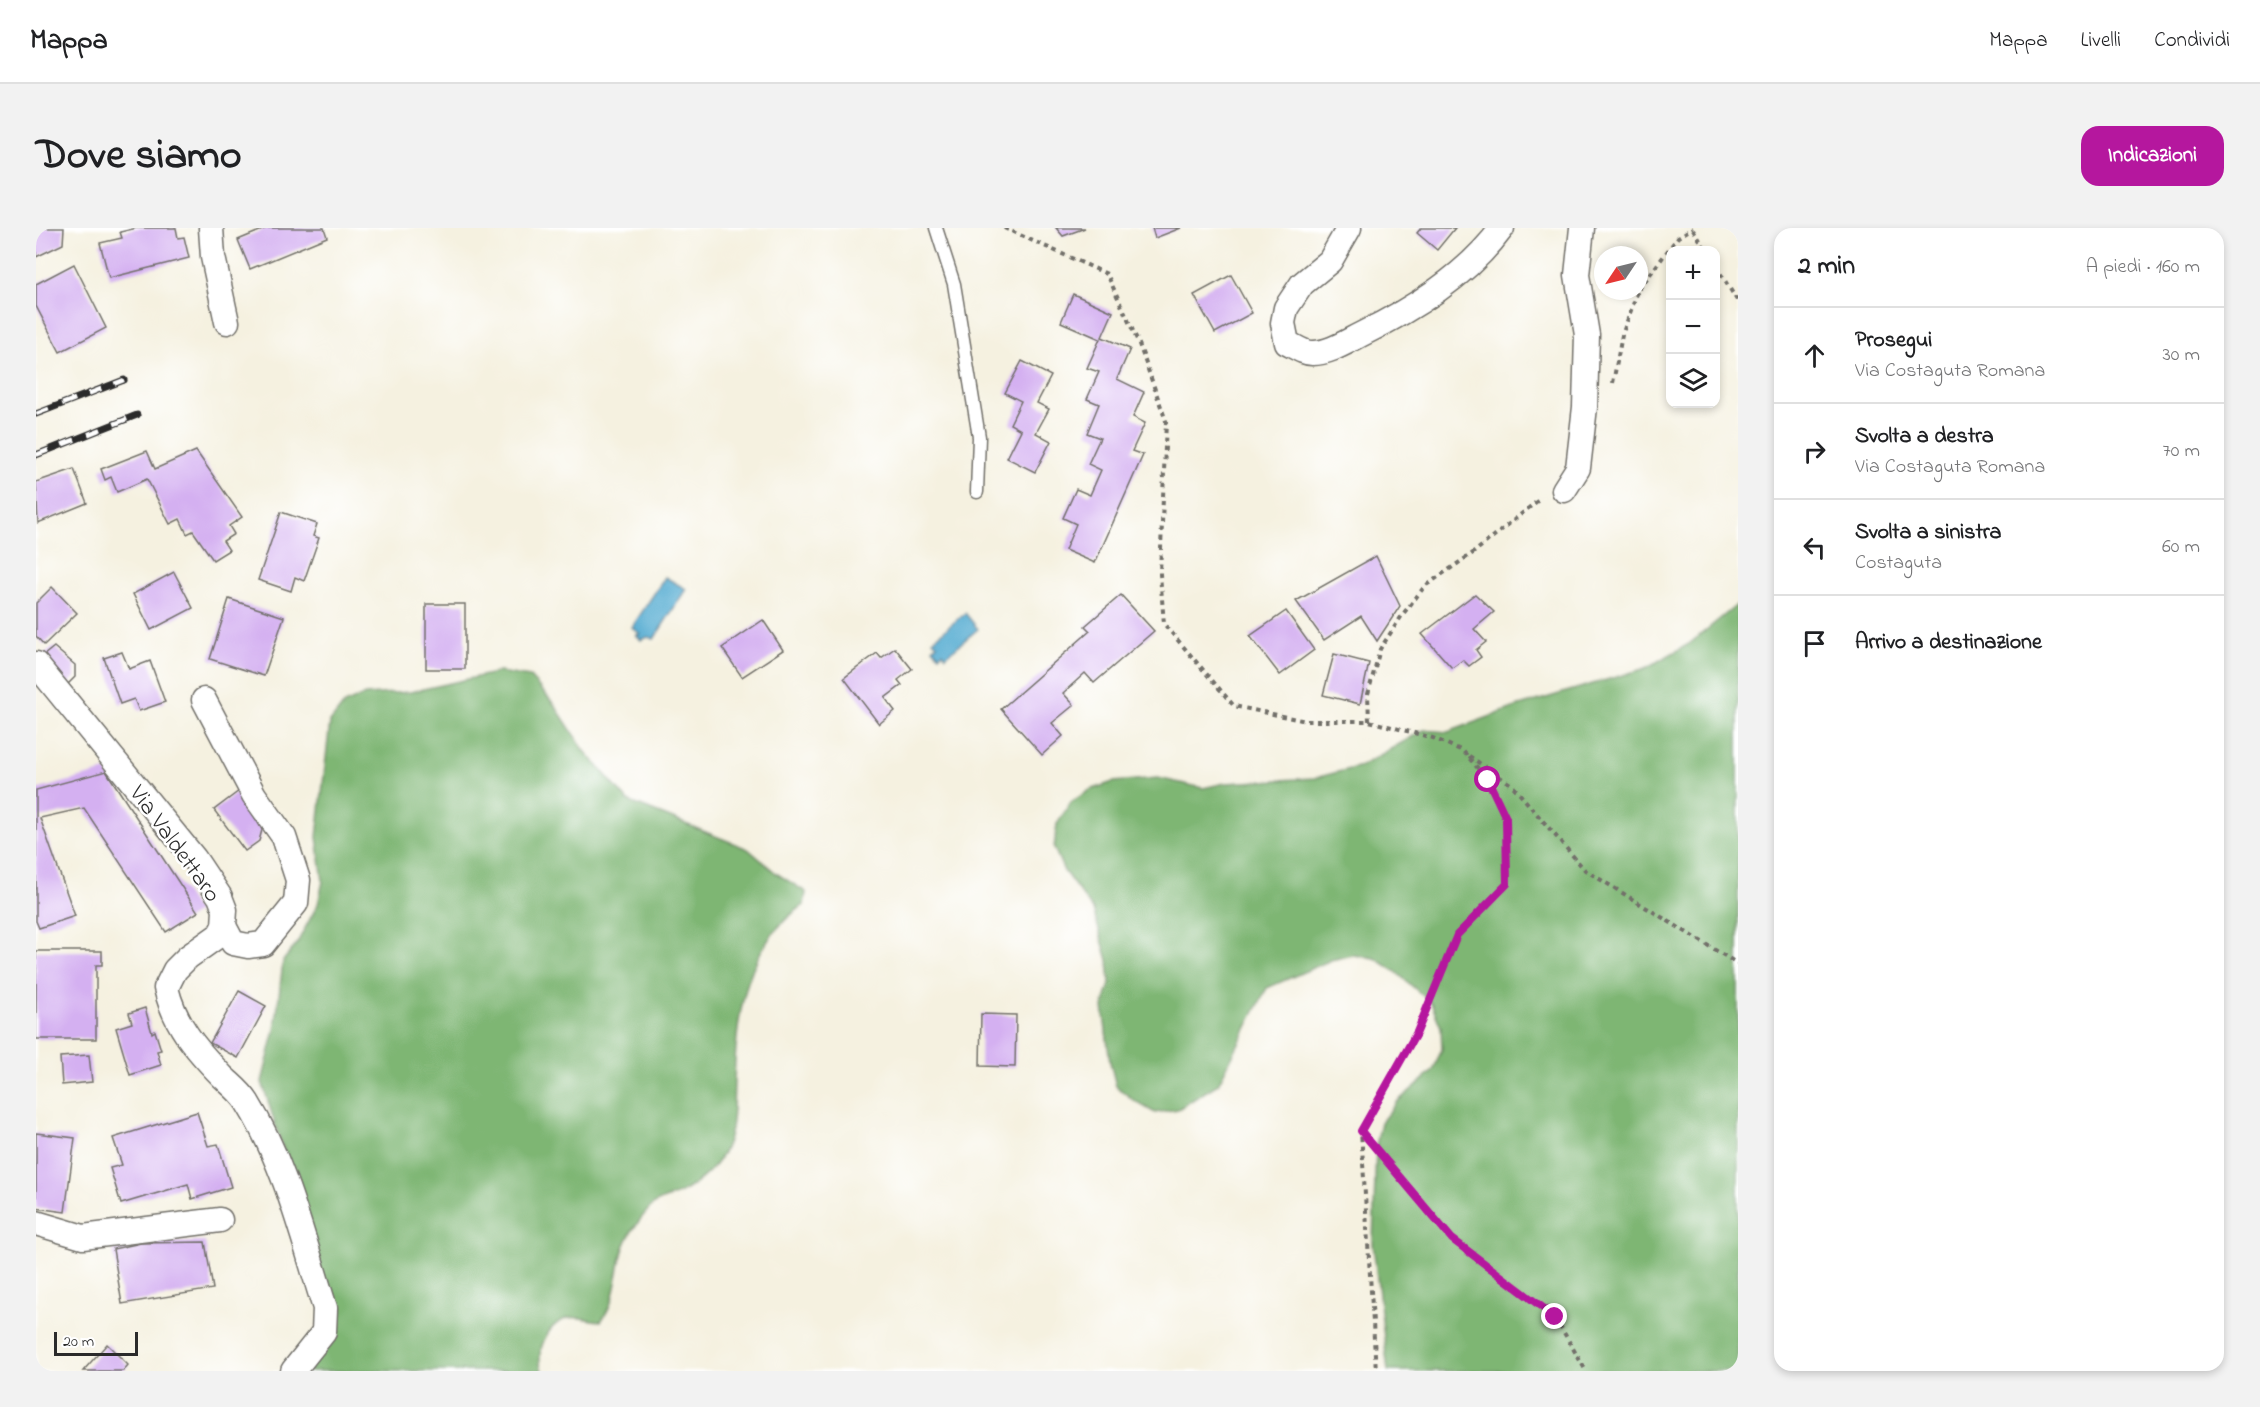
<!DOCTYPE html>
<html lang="it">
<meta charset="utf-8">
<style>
:root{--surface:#fff;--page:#f2f2f2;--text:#202124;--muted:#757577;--line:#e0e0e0;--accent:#b5179e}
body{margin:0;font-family:"Indie Flower",sans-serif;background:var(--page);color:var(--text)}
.controls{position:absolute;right:18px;top:18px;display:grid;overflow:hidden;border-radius:12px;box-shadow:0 3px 9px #0003}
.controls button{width:54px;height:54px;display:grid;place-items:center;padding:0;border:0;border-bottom:2px solid var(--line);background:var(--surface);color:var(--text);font:30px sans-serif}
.compass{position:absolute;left:1558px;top:18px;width:54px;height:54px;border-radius:50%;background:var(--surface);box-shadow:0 3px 9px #0003;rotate:235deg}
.scale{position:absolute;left:18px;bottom:15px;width:84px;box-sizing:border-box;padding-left:6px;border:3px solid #2b2b2b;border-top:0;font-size:16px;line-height:21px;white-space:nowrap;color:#2b2b2b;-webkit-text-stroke:4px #fff;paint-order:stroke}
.stop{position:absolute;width:18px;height:18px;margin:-14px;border:4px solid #b5179e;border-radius:50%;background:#fff}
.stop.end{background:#b5179e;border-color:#fff;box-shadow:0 2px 6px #0008}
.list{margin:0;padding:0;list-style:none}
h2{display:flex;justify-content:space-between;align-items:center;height:78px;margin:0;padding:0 24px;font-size:26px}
h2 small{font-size:20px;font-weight:400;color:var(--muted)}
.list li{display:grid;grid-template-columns:39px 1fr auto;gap:18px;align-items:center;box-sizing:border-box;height:96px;padding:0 24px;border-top:2px solid var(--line)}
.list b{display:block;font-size:22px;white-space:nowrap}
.list p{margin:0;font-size:20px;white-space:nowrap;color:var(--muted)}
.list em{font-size:20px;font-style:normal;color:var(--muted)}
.icon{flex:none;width:33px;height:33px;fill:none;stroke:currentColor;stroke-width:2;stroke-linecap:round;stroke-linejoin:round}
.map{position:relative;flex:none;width:1702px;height:1143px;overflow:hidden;border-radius:18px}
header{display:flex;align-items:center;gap:36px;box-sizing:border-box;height:84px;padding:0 30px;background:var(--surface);border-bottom:2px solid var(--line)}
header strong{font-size:28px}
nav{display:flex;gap:33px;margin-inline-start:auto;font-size:21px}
.intro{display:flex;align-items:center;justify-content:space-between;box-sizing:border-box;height:144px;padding:0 36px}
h1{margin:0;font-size:42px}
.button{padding:15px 27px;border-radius:18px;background:var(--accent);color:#fff;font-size:21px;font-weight:700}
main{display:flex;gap:36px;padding:0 36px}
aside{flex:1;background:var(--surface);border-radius:18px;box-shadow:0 3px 9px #0003}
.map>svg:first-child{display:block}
.forest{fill:#7eb673;stroke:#54704f;stroke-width:1.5}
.water{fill:#54acd1;stroke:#406c7e;stroke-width:1.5}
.building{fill:#d4b0f1}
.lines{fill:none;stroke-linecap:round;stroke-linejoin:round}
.lane-casing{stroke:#72706a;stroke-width:15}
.street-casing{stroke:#72706a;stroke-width:27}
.path{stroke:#72706a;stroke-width:4;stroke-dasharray:4.5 4.5;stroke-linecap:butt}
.lane{stroke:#fff;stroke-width:12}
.street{stroke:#fff;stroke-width:24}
.rail-casing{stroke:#2b2b2b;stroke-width:7}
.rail{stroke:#fff;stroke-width:4.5;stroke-dasharray:14;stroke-linecap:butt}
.route{stroke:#b5179e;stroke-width:8}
.labels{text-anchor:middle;stroke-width:5;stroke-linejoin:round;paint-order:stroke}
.street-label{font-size:24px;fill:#2b2b2b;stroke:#fff}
</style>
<header>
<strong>Mappa</strong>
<nav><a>Mappa</a><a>Livelli</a><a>Condividi</a></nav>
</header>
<div class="intro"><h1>Dove siamo</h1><a class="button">Indicazioni</a></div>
<main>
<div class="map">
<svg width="1702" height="1143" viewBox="0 0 1702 1143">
<rect width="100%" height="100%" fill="#fff"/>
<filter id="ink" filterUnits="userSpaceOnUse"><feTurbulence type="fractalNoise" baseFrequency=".0167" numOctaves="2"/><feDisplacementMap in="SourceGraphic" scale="12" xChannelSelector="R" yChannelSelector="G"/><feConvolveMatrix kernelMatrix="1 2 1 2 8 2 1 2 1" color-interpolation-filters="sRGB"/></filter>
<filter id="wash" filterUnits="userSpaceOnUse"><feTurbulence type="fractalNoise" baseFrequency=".008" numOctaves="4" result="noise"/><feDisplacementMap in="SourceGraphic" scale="24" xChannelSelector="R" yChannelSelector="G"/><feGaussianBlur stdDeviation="1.35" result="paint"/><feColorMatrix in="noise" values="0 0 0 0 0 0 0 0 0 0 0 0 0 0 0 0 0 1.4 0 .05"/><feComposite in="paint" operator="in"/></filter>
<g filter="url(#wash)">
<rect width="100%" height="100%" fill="#f5f1e0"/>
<!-- forest -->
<g class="forest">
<polygon points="1702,376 1702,1143 1352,1143 1337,1016 1340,918 1345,894 1361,874 1397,843 1406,821 1405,799 1395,775 1359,743 1339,730 1317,727 1295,732 1231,760 1182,856 1142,881 1119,885 1100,874 1080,858 1074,834 1067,779 1074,756 1072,732 1057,682 1028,643 1018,620 1021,596 1035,574 1054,562 1077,554 1122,550 1167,560 1189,555 1279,550 1325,538 1388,502 1412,504 1480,479 1610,440 1653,416"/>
<path d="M463 444 494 449 518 476 548 522 592 573 712 621 740 645 770 664 768 677C708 716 700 790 698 855 697 875 698 899 690 918 683 937 665 953 648 963 639 969 627 970 618 976 611 982 603 993 598 1000 577 1029 586 1066 565 1093 555 1093 543 1088 533 1090 511 1095 499 1124 506 1143H271L293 1111 260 963 226 854 239 802 247 733 261 715 282 676 287 653 281 609 294 494 308 476 329 467 374 464Z"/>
</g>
<!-- water -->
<g class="water">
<polygon points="629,349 650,361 618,411 612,409 605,412 600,407 604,406 596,399"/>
<polygon points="929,385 942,401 910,428 907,424 903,427 897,420 901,416 897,412"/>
</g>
<g id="blocks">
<!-- building -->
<g class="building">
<polygon points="0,0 28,0 27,16 0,29"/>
<polygon points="101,0 140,0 142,10 148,9 153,30 73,50 64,15 86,10 84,4"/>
<polygon points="231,0 288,0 291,9 214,41 202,12"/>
<polygon points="1020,0 1049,0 1027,8"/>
<polygon points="1116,0 1145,0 1119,10"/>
<polygon points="1385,0 1419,0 1401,22 1381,5"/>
<polygon points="38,36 70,100 24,124 0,78 0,56"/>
<polygon points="1195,47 1216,85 1179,105 1158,67"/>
<polygon points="1037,66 1077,84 1066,109 1094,121 1081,151 1108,164 1097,189 1109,195 1096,223 1107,227 1059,335 1029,322 1040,296 1027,290 1040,261 1054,267 1065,242 1052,236 1064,210 1051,205 1063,176 1051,171 1063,144 1051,140 1064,111 1025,94"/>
<polygon points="986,133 1015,148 1001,175 1013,181 1000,205 1015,213 999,244 971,230 985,202 974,196 985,173 969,165"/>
<polygon points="111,223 119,241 160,223 206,289 193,298 198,306 187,313 193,322 177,332 157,303 151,306 144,291 134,296 111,251 81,264 75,249 69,252 65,241"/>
<polygon points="38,241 51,275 2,295 0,254"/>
<polygon points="245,284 281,296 277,308 283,310 268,353 259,349 255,363 222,352"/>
<polygon points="1340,328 1364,378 1341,413 1325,388 1288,412 1260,373"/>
<polygon points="138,344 157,380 115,402 97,366"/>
<polygon points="16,359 41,385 8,417 0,408 0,375"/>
<polygon points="1439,366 1458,384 1438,401 1450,414 1440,422 1445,429 1433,438 1427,432 1416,440 1386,406"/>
<polygon points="1085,367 1118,403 1058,455 1049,445 1027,465 1038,477 1016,495 1027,508 1006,527 965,481 1054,403 1049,398"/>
<polygon points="193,371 248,389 228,448 174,431"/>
<rect x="390" y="376" width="39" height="65"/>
<polygon points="1250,383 1278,422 1244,447 1214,408"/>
<polygon points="727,392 747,422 706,449 686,420"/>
<polygon points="18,419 39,437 39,449 29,459 2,432"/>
<polygon points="859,420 876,441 862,452 866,457 849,470 859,483 843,496 808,450 841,425 845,430"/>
<polygon points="86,424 93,441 114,433 129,474 103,483 98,471 84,476 68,430"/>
<polygon points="1298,426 1333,435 1324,476 1287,467"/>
<polygon points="70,543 162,684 130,704 48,580 4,590 39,688 3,700 0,693 0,562"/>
<polygon points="203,563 219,584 217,586 226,602 223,613 209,623 178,582"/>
<polygon points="0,723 66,723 66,737 60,737 60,811 0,811"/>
<polygon points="203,763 230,778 202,830 174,815"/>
<polygon points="109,780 116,805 119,803 125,822 121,823 125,837 94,847 80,800 96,795 93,785"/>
<polygon points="945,786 980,787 979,839 944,838"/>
<polygon points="53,827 56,854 26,857 24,829"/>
<polygon points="161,884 172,918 182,916 195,959 156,971 152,956 85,976 74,940 86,937 77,910"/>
<polygon points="0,905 39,910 29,984 0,980"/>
<polygon points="169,1014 177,1061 86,1076 77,1021 105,1015"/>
<polygon points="71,1116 92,1137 87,1143 47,1143"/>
</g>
</g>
</g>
<g filter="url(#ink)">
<use href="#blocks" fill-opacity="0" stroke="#72706a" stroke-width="1.5"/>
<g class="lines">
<defs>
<polyline id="lane" points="900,0 918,56 943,209 941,264"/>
<g id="street">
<polyline points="175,0 177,29 191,94"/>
<path d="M1313 0 1294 33 1266 56 1250 80 1247 95 1251 115C1258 118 1269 126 1277 125 1293 125 1310 114 1324 107 1377 81 1431 48 1466 0"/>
<polyline points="1528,262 1542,240 1549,179 1551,107 1541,47 1546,0"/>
<path d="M0 436 158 630 184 669 189 682 188 698 183 707 152 729 139 742 130 760C139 797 159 820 186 848 194 856 205 864 211 874 250 937 267 1011 289 1080L288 1104 257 1143"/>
<polyline points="168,472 218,567 248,609 262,652 260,675 227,716 212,718 197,715 188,698"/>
<polyline points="0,995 47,1009 184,992"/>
</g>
</defs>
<!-- lane casing -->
<use href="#lane" class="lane-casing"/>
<!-- street casing -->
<use href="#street" class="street-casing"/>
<!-- path -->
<g class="path">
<polyline points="968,0 1071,46 1103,116 1130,193 1124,346 1128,396 1198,478 1270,493 1333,493 1397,510 1427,523 1452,552 1470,590 1471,656 1421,707 1381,805 1325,903 1340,1143"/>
<polyline points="1657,1 1670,22"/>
<polyline points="1680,38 1702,74"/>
<polyline points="1603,61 1642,9 1657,0"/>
<polyline points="1577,155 1586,107 1602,63"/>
<polyline points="1333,493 1332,466 1344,421 1367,386 1389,358 1437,325 1505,270"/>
<polyline points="1433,528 1476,557 1549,642 1702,736"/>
<polyline points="1325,904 1416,1011 1519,1089 1550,1143"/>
</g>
<!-- lane -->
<use href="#lane" class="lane"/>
<!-- street -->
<use href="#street" class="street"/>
<defs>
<g id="rail">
<polyline points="0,186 88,152"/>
<polyline points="0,227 101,187"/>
</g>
</defs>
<!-- rail casing -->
<use href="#rail" class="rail-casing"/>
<!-- rail -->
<use href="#rail" class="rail"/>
</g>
</g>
<g class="lines" filter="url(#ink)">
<!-- route -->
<polyline class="route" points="1452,552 1470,590 1471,656 1421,707 1381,804 1325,903 1416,1011 1519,1089"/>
</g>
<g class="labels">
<!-- street labels -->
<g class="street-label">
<text transform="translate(140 615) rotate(54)" y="8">Via Valdettaro</text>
</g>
</g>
</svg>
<div class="controls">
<button>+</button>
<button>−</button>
<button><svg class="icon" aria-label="layers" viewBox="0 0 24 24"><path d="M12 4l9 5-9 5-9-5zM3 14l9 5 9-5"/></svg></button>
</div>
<svg class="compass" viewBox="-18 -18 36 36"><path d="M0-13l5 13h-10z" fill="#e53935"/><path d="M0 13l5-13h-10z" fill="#757577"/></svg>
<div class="scale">20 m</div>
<div class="stop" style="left:1452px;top:552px"></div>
<div class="stop end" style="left:1519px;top:1089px"></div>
</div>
<aside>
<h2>2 min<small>A piedi · 160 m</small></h2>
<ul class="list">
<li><svg class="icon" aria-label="ahead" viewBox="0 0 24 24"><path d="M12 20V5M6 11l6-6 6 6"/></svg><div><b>Prosegui</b><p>Via Costaguta Romana</p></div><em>30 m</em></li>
<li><svg class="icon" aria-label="right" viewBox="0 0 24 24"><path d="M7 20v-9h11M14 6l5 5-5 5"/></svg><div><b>Svolta a destra</b><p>Via Costaguta Romana</p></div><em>70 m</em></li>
<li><svg class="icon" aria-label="left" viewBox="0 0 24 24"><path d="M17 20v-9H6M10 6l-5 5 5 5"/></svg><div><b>Svolta a sinistra</b><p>Costaguta</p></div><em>60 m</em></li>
<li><svg class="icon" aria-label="arrive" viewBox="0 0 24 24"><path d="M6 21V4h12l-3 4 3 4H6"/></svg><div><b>Arrivo a destinazione</b></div></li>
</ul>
</aside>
</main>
